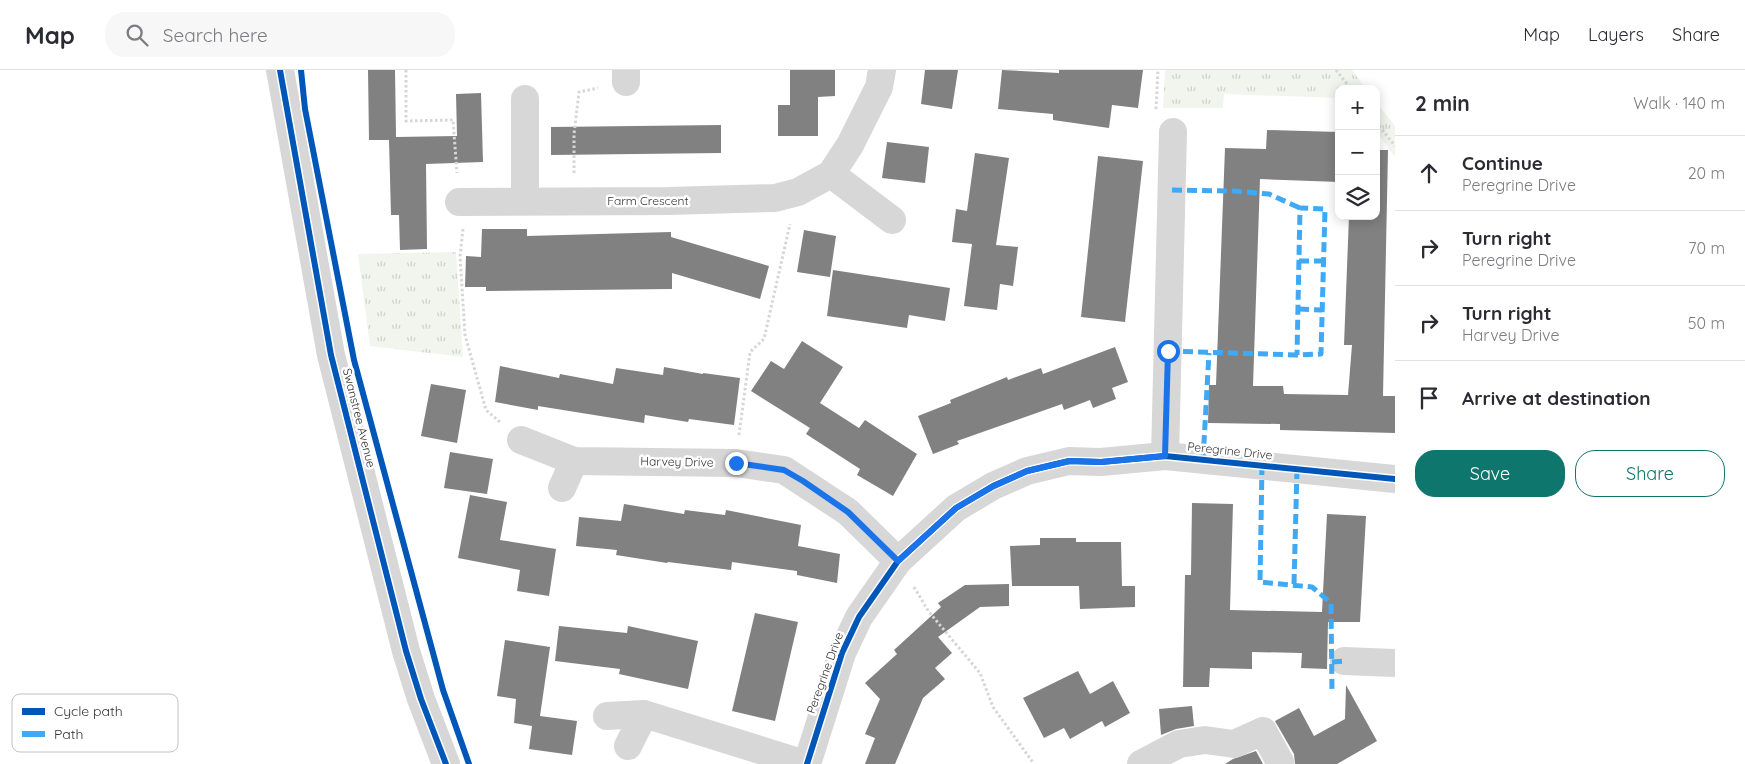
<!DOCTYPE html>
<meta charset="utf-8">
<style>
:root{--surface:#fff;--page:#f7f7f7;--text:#2b2b33;--muted:#7c7c81;--line:#e1e1e2;--accent:#0f766e}
body{margin:0;font-family:Quicksand,sans-serif;background:var(--page);color:var(--text)}
.controls{position:absolute;right:15px;top:15px;display:grid;overflow:hidden;border-radius:10px;box-shadow:0 2px 12px #0003}
.controls button{width:45px;height:45px;display:grid;place-items:center;padding:0;border:0;border-bottom:1px solid var(--line);background:var(--surface);color:var(--text);font:25px sans-serif}
.stop{position:absolute;width:15px;height:15px;margin:-11px;border:4px solid #1a73e8;border-radius:50%;background:#fff}
.stop.end{background:#1a73e8;border-color:#fff;box-shadow:0 1px 5px #0008}
.list{margin:0;padding:0;list-style:none}
h2{display:flex;justify-content:space-between;align-items:center;height:65px;margin:0;padding:0 20px;font-size:21px}
h2 small{font-size:16px;font-weight:400;color:var(--muted)}
.list li{display:grid;grid-template-columns:32px 1fr auto;gap:15px;align-items:center;box-sizing:border-box;height:75px;padding:0 20px;border-top:1px solid var(--line)}
.list b{display:block;font-size:19px;white-space:nowrap}
.list p{margin:0;font-size:16px;white-space:nowrap;color:var(--muted)}
.list em{font-size:16px;font-style:normal;color:var(--muted)}
.actions{display:flex;gap:10px;padding:15px 20px}
.actions a{flex:1;padding:11px 0;border:1px solid var(--accent);border-radius:20px;text-align:center;font-size:18px;color:var(--accent)}
.actions .main{background:var(--accent);color:#fff}
.icon{flex:none;width:28px;height:28px;fill:none;stroke:currentColor;stroke-width:2;stroke-linecap:round;stroke-linejoin:round}
.map{position:relative;flex:none;width:1395px;height:694px;overflow:hidden}
header{display:flex;align-items:center;gap:30px;box-sizing:border-box;height:70px;padding:0 25px;background:var(--surface);border-bottom:1px solid var(--line)}
header strong{font-size:24px}
nav{display:flex;gap:28px;margin-inline-start:auto;font-size:18px}
.search{width:350px;height:45px;background:var(--page);display:flex;align-items:center;gap:12px;box-sizing:border-box;padding:0 18px;border-radius:20px;color:var(--muted);font-size:19px}
main{display:flex}
aside{flex:1;background:var(--surface)}
.map>svg:first-child{display:block}
.grass{fill:url(#grass-tufts)}
.building{fill:#818181}
.lines{fill:none;stroke-linecap:round;stroke-linejoin:round}
.path{stroke:#d6d6d6;stroke-width:3;stroke-dasharray:2.5 2.5;stroke-linecap:butt}
.minor{stroke:#d7d7d7;stroke-width:28}
.quiet{stroke:#3fa9f5;stroke-width:5;stroke-dasharray:10 5;stroke-linecap:butt}
.cycleway-casing{stroke:#fff;stroke-width:9}
.cycleway{stroke:#0057b8;stroke-width:6}
.route{stroke:#1a73e8;stroke-width:6}
.labels{text-anchor:middle;stroke-width:5;stroke-linejoin:round;paint-order:stroke}
.street-label{font-size:12px;fill:#333;stroke:#fff}
.key{fill:#fff;stroke:#c2c2c2;stroke-width:1}
.key-label{font-size:14px;fill:#333}
</style>
<header>
<strong>Map</strong>
<div class="search"><svg class="icon" aria-label="search" viewBox="0 0 24 24"><circle cx="10" cy="10" r="6"/><path d="M15 15l6 6"/></svg>Search here</div>
<nav><a>Map</a><a>Layers</a><a>Share</a></nav>
</header>
<main>
<div class="map">
<svg width="1395" height="694" viewBox="0 0 1395 694">
<defs>
<pattern id="grass-tufts" width="24" height="20" patternUnits="userSpaceOnUse" patternTransform="scale(1.25)"><rect width="24" height="20" fill="#f1f5ed"/><path d="M3 7l-1-3M5 7V3M7 7l1-3M15 17l-1-3M17 17v-4M19 17l1-3" fill="none" stroke="#cfd2cc"/></pattern>
</defs>
<rect width="100%" height="100%" fill="#fff"/>
<!-- grass -->
<g class="grass">
<polygon points="1165,0 1352,0 1366,19 1339,19 1339,28 1224,24 1223,38 1163,38"/>
<polygon points="1376,32 1395,56 1395,87 1376,61"/>
<polygon points="456,182 463,287 370,276 358,184"/>
</g>
<!-- building -->
<g class="building">
<polygon points="368,0 395,0 396,67 457,66 456,24 481,23 483,92 426,94 427,179 400,180 399,145 391,145 389,70 369,70"/>
<polygon points="790,0 835,0 835,26 818,27 818,66 778,66 778,35 790,35"/>
<polygon points="925,0 958,0 952,39 921,34"/>
<polygon points="1002,0 1059,3 1059,0 1143,0 1138,38 1112,35 1109,58 1053,50 1053,44 998,39"/>
<polygon points="721,55 721,83 551,85 551,57"/>
<polygon points="1267,60 1339,62 1339,112 1260,109 1253,316 1283,316 1284,324 1348,325 1352,275 1344,275 1349,146 1376,146 1376,80 1388,80 1383,326 1395,326 1395,363 1280,360 1280,354 1208,353 1209,315 1216,315 1225,78 1266,79"/>
<polygon points="887,72 929,77 925,113 882,108"/>
<polygon points="975,83 1009,88 996,175 1018,177 1013,216 1000,214 997,240 964,236 972,174 952,172 956,139 967,141"/>
<polygon points="1098,86 1143,91 1125,252 1081,247"/>
<polygon points="482,159 527,159 527,166 671,162 671,167 769,196 760,229 672,203 672,219 486,221 486,217 465,217 466,186 481,187"/>
<polygon points="804,160 836,166 830,207 797,202"/>
<polygon points="833,200 950,218 945,251 909,245 907,258 827,246"/>
<polygon points="802,271 843,297 820,333 859,358 865,350 917,384 893,426 857,405 860,399 806,364 810,358 751,321 771,291 784,299"/>
<polygon points="1115,277 1128,312 1112,318 1116,329 1093,338 1090,330 1064,340 1062,334 957,371 959,374 933,384 918,346 951,333 950,330 1007,307 1008,310 1041,298 1043,304"/>
<polygon points="500,296 559,308 560,304 613,314 616,298 663,305 664,297 703,304 703,303 740,308 734,355 689,349 688,352 645,345 644,353 538,336 538,340 495,332"/>
<polygon points="431,314 466,320 457,373 421,366"/>
<polygon points="450,382 493,389 487,424 444,418"/>
<polygon points="470,425 507,432 500,470 556,479 549,526 517,521 520,500 458,488"/>
<polygon points="1192,433 1233,434 1230,540 1322,542 1327,444 1366,446 1360,552 1328,552 1327,599 1301,598 1302,583 1252,582 1252,599 1210,598 1209,617 1183,617 1185,505 1191,505"/>
<polygon points="624,434 684,444 685,440 725,445 726,440 801,455 798,476 840,484 837,513 797,505 797,501 732,492 731,500 668,492 667,493 616,485 617,480 576,476 579,447 621,451"/>
<polygon points="1040,468 1076,468 1076,472 1121,472 1122,516 1135,516 1135,537 1080,539 1079,516 1012,516 1010,476 1040,475"/>
<polygon points="1009,514 1009,536 980,537 938,567 952,583 935,598 945,609 923,628 895,694 865,694 875,668 865,664 880,629 865,613 897,584 894,580 941,537 938,533 965,515"/>
<polygon points="755,543 798,552 775,651 732,641"/>
<polygon points="559,556 627,563 628,556 698,571 688,619 619,604 620,599 555,591"/>
<polygon points="505,570 550,577 540,646 577,651 572,685 529,679 532,656 514,653 516,629 497,626"/>
<polygon points="1078,601 1090,624 1113,611 1130,643 1105,657 1102,651 1070,669 1064,658 1044,668 1023,628"/>
<polygon points="1346,615 1377,671 1337,694 1295,694 1294,684 1275,651 1299,638 1314,666 1345,649"/>
<polygon points="1192,636 1194,656 1176,659 1161,665 1159,639"/>
<polygon points="1256,681 1263,694 1225,694 1233,689"/>
</g>
<g class="lines">
<!-- path -->
<g class="path">
<polyline points="406,0 406,51 453,50 457,103"/>
<polyline points="1336,0 1351,19"/>
<polyline points="1156,39 1158,0"/>
<polyline points="1376,52 1395,76"/>
<polyline points="574,103 574,64 579,22 598,18"/>
<polyline points="463,159 460,186 465,265 486,340 501,353"/>
<polyline points="739,365 750,282 764,269 790,154"/>
<polyline points="914,517 929,542 980,603 993,637 1034,694"/>
</g>
<!-- minor -->
<g class="minor">
<polyline points="280,0 331,285 406,581 421,629 446,694"/>
<polyline points="626,12 626,0"/>
<polyline points="525,29 525,131"/>
<polyline points="831,104 892,150"/>
<polyline points="459,132 668,131 775,128 798,122 831,104 850,75 879,17 882,0"/>
<polyline points="521,370 574,391 736,393 784,400 848,442 898,491"/>
<polyline points="1165,386 1173,62"/>
<polyline points="562,418 574,391"/>
<polyline points="1344,591 1395,593"/>
<polyline points="607,646 644,644 805,694"/>
<polyline points="628,676 644,644"/>
<polyline points="807,694 842,583 859,547 898,491 956,438 993,416 1027,401 1069,391 1101,392 1165,386 1395,409"/>
<polyline points="1141,694 1179,674 1205,670 1234,674 1263,661 1280,692"/>
</g>
<!-- quiet -->
<g class="quiet">
<polyline points="1172,120 1234,121 1269,124 1300,138"/>
<polyline points="1299,191 1324,191"/>
<polyline points="1299,239 1322,240"/>
<polyline points="1168,281 1297,285 1321,284 1325,139 1300,138 1297,285"/>
<polyline points="1203,390 1209,283"/>
<polyline points="1262,395 1260,512 1312,517 1331,533 1332,623"/>
<polyline points="1294,514 1297,399"/>
<polyline points="1332,592 1344,591"/>
</g>
<defs>
<g id="cycleway">
<polyline points="280,0 331,285 406,581 421,629 446,694"/>
<polyline points="301,0 305,39 354,290 443,620 469,694"/>
<polyline points="807,694 842,583 859,547 898,491 956,438 993,416 1027,401 1069,391 1101,392 1165,386 1395,409"/>
</g>
</defs>
<!-- cycleway casing -->
<use href="#cycleway" class="cycleway-casing"/>
<!-- cycleway -->
<use href="#cycleway" class="cycleway"/>
</g>
<g class="lines">
<!-- route -->
<polyline class="route" points="736,393 784,400 803,411 848,442 898,491 956,438 994,416 1027,401 1070,391 1101,392 1165,386 1168,281"/>
</g>
<g class="labels">
<!-- street labels -->
<g class="street-label">
<text x="648" y="135">Farm Crescent</text>
<text transform="translate(359 348) rotate(76)" y="4">Swanstree Avenue</text>
<text transform="translate(1230 381) rotate(6)" y="4">Peregrine Drive</text>
<text transform="translate(677 392) rotate(1)" y="4">Harvey Drive</text>
<text transform="translate(825 603) rotate(-70)" y="4">Peregrine Drive</text>
</g>
</g>
<!-- legend -->
<rect x="12" y="624" width="166" height="58" rx="8" class="key"/>
<rect x="22" y="638" width="23" height="7" fill="#0057b8"/>
<rect x="22" y="661" width="23" height="6" fill="#3fa9f5"/>
<g class="key-label">
<text x="54" y="646">Cycle path</text>
<text x="54" y="669">Path</text>
</g>
</svg>
<div class="controls">
<button>+</button>
<button>−</button>
<button><svg class="icon" aria-label="layers" viewBox="0 0 24 24"><path d="M12 4l9 5-9 5-9-5zM3 14l9 5 9-5"/></svg></button>
</div>
<div class="stop" style="left:1168px;top:281px"></div>
<div class="stop end" style="left:736px;top:393px"></div>
</div>
<aside>
<h2>2 min<small>Walk · 140 m</small></h2>
<ul class="list">
<li><svg class="icon" aria-label="ahead" viewBox="0 0 24 24"><path d="M12 20V5M6 11l6-6 6 6"/></svg><div><b>Continue</b><p>Peregrine Drive</p></div><em>20 m</em></li>
<li><svg class="icon" aria-label="right" viewBox="0 0 24 24"><path d="M7 20v-9h11M14 6l5 5-5 5"/></svg><div><b>Turn right</b><p>Peregrine Drive</p></div><em>70 m</em></li>
<li><svg class="icon" aria-label="right" viewBox="0 0 24 24"><path d="M7 20v-9h11M14 6l5 5-5 5"/></svg><div><b>Turn right</b><p>Harvey Drive</p></div><em>50 m</em></li>
<li><svg class="icon" aria-label="arrive" viewBox="0 0 24 24"><path d="M6 21V4h12l-3 4 3 4H6"/></svg><div><b>Arrive at destination</b></div></li>
</ul>
<div class="actions"><a class="main">Save</a><a>Share</a></div>
</aside>
</main>
